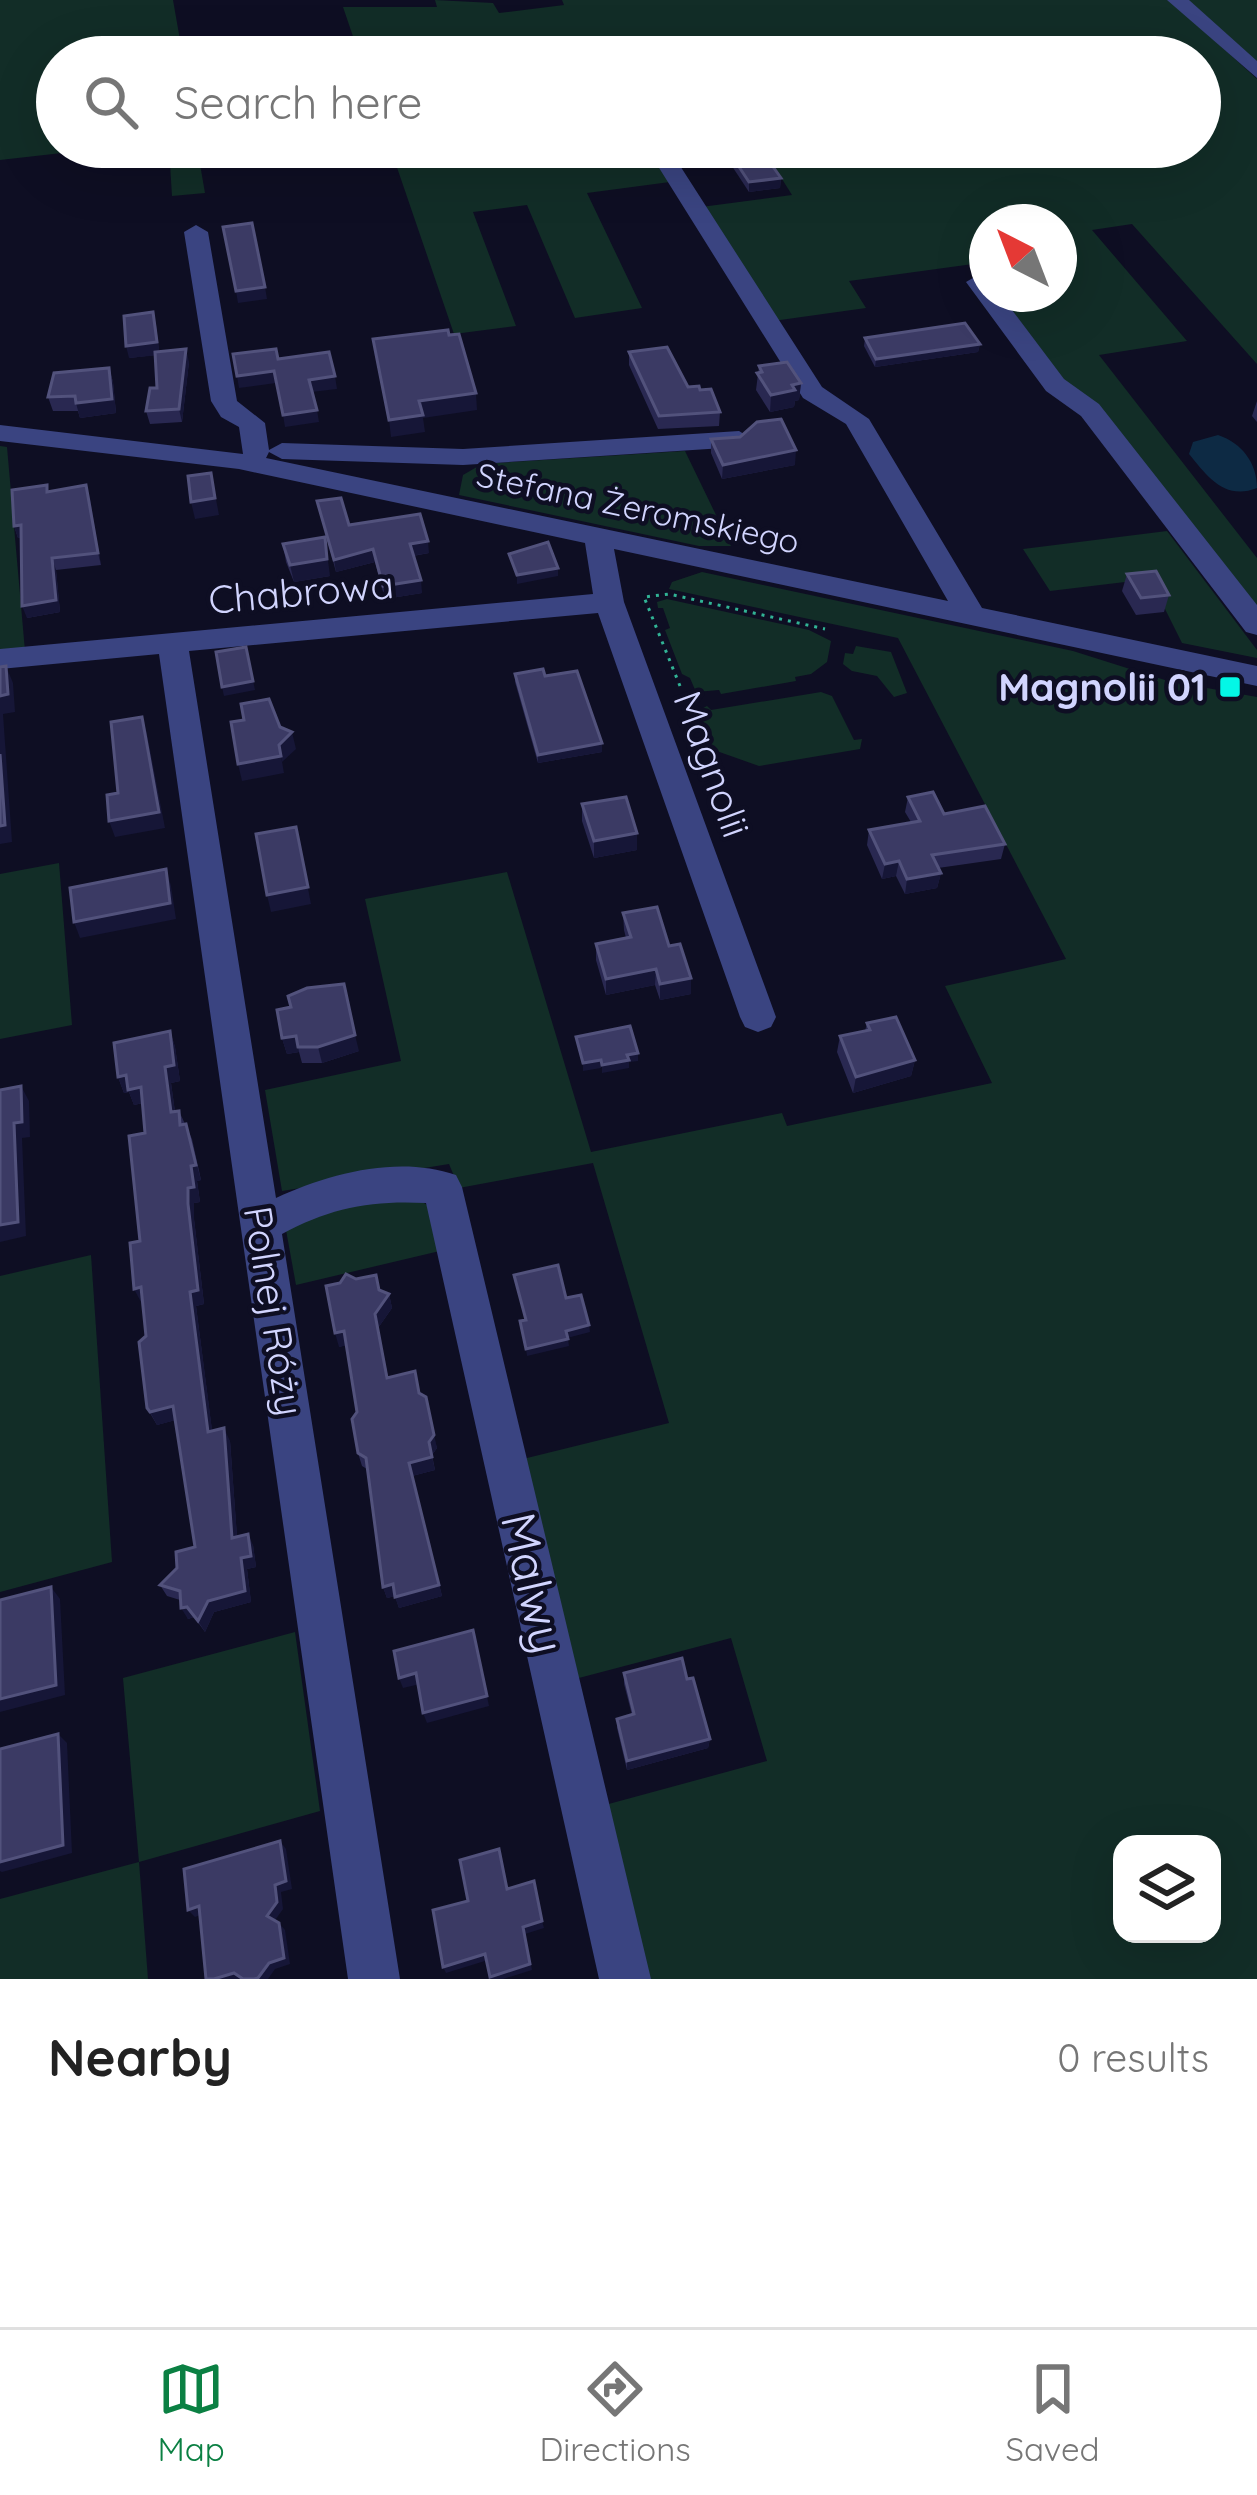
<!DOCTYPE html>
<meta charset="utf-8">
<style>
:root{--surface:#fff;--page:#f2f2f2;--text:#222;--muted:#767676;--line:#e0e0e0;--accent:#0b8043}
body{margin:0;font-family:Quicksand,sans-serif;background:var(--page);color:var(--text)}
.controls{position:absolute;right:36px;bottom:36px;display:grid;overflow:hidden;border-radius:24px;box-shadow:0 12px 48px #0002}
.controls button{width:108px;height:108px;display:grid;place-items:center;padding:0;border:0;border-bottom:3px solid var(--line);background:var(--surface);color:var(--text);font:60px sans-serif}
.compass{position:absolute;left:969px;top:204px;width:108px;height:108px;border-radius:50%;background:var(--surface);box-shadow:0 12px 48px #0002;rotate:318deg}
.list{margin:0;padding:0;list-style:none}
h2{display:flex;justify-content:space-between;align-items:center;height:156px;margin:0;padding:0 48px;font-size:51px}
h2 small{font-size:39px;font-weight:400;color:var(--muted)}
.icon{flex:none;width:66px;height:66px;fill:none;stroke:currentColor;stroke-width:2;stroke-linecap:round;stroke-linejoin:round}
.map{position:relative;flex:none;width:1257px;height:1979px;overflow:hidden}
.search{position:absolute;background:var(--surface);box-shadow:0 12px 48px #0002;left:36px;right:36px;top:36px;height:132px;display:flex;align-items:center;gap:30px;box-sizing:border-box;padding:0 42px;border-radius:66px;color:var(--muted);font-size:45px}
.sheet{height:348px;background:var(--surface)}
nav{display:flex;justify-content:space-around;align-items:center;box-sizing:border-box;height:168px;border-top:3px solid var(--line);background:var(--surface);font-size:33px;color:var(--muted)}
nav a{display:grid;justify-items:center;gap:6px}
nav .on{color:var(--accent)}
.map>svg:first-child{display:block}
.green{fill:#122d27;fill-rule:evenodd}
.water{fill:#0d2a44}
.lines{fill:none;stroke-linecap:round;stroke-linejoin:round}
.path{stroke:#31b395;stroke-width:3;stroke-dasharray:3 6;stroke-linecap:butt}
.minor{fill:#3a4481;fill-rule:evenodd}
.wall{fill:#292851}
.shaded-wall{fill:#161637}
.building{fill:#3b3a64;stroke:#52527c;stroke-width:3}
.poi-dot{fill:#04f7e6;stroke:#0e0e23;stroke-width:4.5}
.labels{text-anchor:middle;stroke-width:9;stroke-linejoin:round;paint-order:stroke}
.far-street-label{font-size:33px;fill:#d1d4fe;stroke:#0e0e23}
.street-label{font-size:39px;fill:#d1d4fe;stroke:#0e0e23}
.poi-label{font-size:39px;font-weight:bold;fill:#d1d4fe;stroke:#0e0e23;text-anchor:end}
.near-street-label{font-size:48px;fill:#d1d4fe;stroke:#0e0e23}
</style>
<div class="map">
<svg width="1257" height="1979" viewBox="0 0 1257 1979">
<rect width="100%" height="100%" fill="#0e0e23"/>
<!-- green -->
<g class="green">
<polygon points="0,0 173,0 183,57 57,57 57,147 115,147 0,160"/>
<polygon points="435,0 493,3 499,13 564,5 562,0 1170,0 1257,79 1257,364 1132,224 1092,230 1187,341 1099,355 1257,558 1257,613 1067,387 996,294 1059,294 1059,222 987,222 987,282 973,264 849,281 866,308 773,321 701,207 792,195 762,147 1200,147 1200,57 360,57 343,7 437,7"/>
<polygon points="1186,0 1257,0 1257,63"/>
<polygon points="169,147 197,147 205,193 172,196"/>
<polygon points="390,147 650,147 670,182 587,193 642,308 575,318 527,205 473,212 516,326 454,334"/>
<polygon points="0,446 7,447 25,651 0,653"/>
<polygon points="685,451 731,546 699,546 459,495 463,475 482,464"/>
<polygon points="1167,531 1257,650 1257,658 1182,643 1150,579 1050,591 1023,549"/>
<path d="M702 572 1073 651 1168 681 1257 697V1979H645L605 1805 767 1761 731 1638 575 1679 523 1459 669 1423 593 1163 459 1188 449 1164 282 1191 265 1090 401 1061 365 899 507 872 591 1152 782 1113 787 1126 992 1083 945 986 1066 959 898 638 669 589 672 582ZM1122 1844H1212V1934H1122Z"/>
<polygon points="667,599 809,630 831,641 827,662 811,674 795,677 796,681 721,694 719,690 696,692 690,678 682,674 665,630 670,628 663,608 658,608 657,602"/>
<polygon points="856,646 891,652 907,693 894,697 877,676 852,671 843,664 845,653 853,654"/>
<polygon points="821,692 832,696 854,740 862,739 860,749 759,766 711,749 697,711 707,706 711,710"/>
<polygon points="59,863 72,1025 0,1039 0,874"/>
<polygon points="416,1198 435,1210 444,1250 296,1285 286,1230 328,1204"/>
<polygon points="91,1255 112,1562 0,1592 0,1276"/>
<polygon points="295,1632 320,1811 139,1862 148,1979 0,1979 0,1899 139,1862 123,1678"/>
</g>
<!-- water -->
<path class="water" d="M1218 435C1242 443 1257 463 1257 488 1225 501 1207 476 1189 454L1193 442Z"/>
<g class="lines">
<!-- path -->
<polyline class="path" points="680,686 644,597 669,594 825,629"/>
<!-- minor -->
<g class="minor">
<polygon points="1167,0 1189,0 1257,61 1257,78"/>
<path d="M646 147H668L822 387 869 419 982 608 1257 666V686L614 549 624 602 776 1017 771 1027 758 1032 745 1027 740 1017 598 613 189 651 276 1198C329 1173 399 1155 456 1175L462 1187 651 1979H599L426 1203C372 1200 329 1208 282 1234L400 1979H348L159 654 0 669V649L593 594 585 543 239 469 0 441V425L243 454 239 427 221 417 211 401 184 232 196 225 208 232 237 401 265 423 269 450 282 443 463 449 739 431 752 439 739 447 463 465 282 459 269 452 266 458 948 601 846 424 803 398Z"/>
<polygon points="978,275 987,277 987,294 1000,294 1064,379 1099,404 1257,605 1257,635 1246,632 1081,416 1046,391 966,282"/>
</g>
</g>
<!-- wall -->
<g class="wall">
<polygon points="724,147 759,147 781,178 780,188 749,192 724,154"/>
<polygon points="156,325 159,351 189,362 182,422 150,424 146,411 157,388 155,355 129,358"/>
<polygon points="865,338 980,344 978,352 875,367 864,346"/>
<polygon points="629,352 688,387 700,390 720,412 719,426 658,429 629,365"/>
<polygon points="759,366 801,383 799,400 795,401 794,407 770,412 756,390"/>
<polygon points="109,368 113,382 116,413 80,418 78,411 53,411 48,397"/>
<polygon points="1257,401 1257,422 1252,416"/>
<polygon points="740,437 795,465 722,479 711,453 711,439"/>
<polygon points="86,485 101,565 56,570 60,612 27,618 21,537 18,538 14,526 49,492"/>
<polygon points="317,501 349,525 429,553 413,556 422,593 385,599 375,562 336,572"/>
<polygon points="283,544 330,576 294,582 286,562"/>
<polygon points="1127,574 1169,595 1164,612 1136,615 1122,591"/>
<polygon points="515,674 545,676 602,752 538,763 515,682"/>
<polygon points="908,797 1005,844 1001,859 938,868 941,873 937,888 905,894 896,876 882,879 867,845 869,830 911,822 905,812"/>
<polygon points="582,804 637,833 637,850 594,858 582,821"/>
<polygon points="623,913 669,946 691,978 691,994 660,1000 655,985 606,995 596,960 596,944 626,938 624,930"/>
<polygon points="867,1023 915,1060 911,1076 853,1093 837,1052 840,1036 865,1031"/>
<polygon points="170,1031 175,1047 180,1081 171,1083 175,1112 179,1111 192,1139 201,1180 197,1181 200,1202 194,1203 194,1219 204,1304 196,1306 212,1431 230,1441 237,1537 253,1545 256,1567 247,1569 251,1602 214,1612 205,1632 194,1617 188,1619 180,1600 167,1596 160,1585 195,1547 175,1420 157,1425 147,1408 146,1336 143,1302 141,1302 140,1241 145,1133 143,1103 134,1105 129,1092 124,1093 118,1077"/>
<polygon points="282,1038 359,1051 322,1063 302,1063 299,1052 287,1054"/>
<polygon points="356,1279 389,1294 392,1308 378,1328 388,1377 419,1393 437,1448 432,1455 435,1470 412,1476 442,1596 399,1608 395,1596 387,1598 383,1587 367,1469 362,1466 358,1453 357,1412 346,1345 339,1347"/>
<polygon points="624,1673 687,1679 710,1739 708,1748 627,1770 617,1728 617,1719 632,1715 624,1684"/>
</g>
<!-- shaded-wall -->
<g class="shaded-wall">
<polygon points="781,178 780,188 749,192 749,182"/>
<polygon points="265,287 267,299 238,303 236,291"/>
<polygon points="153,312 160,355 129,358 126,346"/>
<polygon points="980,344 978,352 875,367 876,359"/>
<polygon points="186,349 189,362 182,422 179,409"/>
<polygon points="109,368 113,382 116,413 80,418 76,403"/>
<polygon points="274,371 276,383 239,388 237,376"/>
<polygon points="335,376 337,389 311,392 309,380"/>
<polygon points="801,383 799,400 795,401 794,407 770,412 771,395 792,385"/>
<polygon points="476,393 477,410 423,418 425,432 391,437 389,420 419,401"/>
<polygon points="317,410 319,422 285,427 283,415"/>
<polygon points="796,450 795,465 722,479 723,465"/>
<polygon points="211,473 219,515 195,519 191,502"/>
<polygon points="86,485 90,498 101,565 98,553"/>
<polygon points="21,525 25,537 18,538 14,526"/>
<polygon points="325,537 330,576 294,582 290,565"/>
<polygon points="428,541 429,553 411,556 410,544"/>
<polygon points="373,549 375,562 336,572 334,560"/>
<polygon points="52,558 56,570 60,612 27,618 22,606"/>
<polygon points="558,568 558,576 517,584 517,575"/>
<polygon points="421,580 422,593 385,599 383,586"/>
<polygon points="246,647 255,690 224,696 222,687"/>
<polygon points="6,666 13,683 15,712 3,714 12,842 0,844 0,696"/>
<polygon points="142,717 147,734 165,828 115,837 109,821"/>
<polygon points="292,732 296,749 282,762 279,745"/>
<polygon points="602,743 602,752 538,763 538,755"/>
<polygon points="281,756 284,773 242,781 238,764"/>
<polygon points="296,827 311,904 271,912 267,895"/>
<polygon points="637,833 637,850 594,858 594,841"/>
<polygon points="899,861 896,876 882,879 885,864"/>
<polygon points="166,869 171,886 176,919 80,938 74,922"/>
<polygon points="941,873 937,888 905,894 907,879"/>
<polygon points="656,969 655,985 606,995 606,979"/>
<polygon points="691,978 691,994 660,1000 660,984"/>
<polygon points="170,1031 175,1047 180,1081 171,1083 177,1127 171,1112 165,1067"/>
<polygon points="355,1035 359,1051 322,1063 318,1047"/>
<polygon points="296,1036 299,1052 287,1054 282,1038"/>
<polygon points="638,1053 638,1061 629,1062 629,1068 602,1073 602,1065 627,1055"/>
<polygon points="601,1060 601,1068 583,1071 583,1063"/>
<polygon points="915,1060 911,1076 853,1093 856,1077"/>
<polygon points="126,1075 141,1087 147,1102 134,1105 129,1092 124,1093 118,1077"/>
<polygon points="21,1086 29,1101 30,1137 22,1138 26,1236 0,1242 0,1225"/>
<polygon points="186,1124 201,1180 197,1181 200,1202 194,1203 194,1219 204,1304 196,1306 214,1445 208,1432 190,1292"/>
<polygon points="141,1287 148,1301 141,1302 134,1289"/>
<polygon points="389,1294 392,1308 378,1328 375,1314"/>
<polygon points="589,1325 590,1332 567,1338 566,1331"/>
<polygon points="344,1331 348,1345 339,1347 335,1333"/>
<polygon points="568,1339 569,1346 527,1356 526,1349"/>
<polygon points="426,1397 437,1448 432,1455 429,1442"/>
<polygon points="173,1406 180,1419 157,1425 150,1412"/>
<polygon points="224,1428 230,1441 238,1549 232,1538"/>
<polygon points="432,1457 435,1470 412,1476 442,1596 399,1608 395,1597 409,1463"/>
<polygon points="248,1534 253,1545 256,1567 247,1569 251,1602 214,1612 205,1632 198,1621 208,1601 241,1558"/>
<polygon points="393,1584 397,1596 387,1598 383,1587"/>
<polygon points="51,1587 60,1599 65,1695 0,1712 0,1699"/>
<polygon points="187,1607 194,1617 188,1619 181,1608"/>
<polygon points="473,1630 489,1706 427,1723 423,1713"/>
<polygon points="416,1673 420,1684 403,1688 399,1678"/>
<polygon points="58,1734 67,1743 72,1853 2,1872 0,1871 0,1862"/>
<polygon points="710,1739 708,1748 627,1770 627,1761"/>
<polygon points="280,1841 286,1849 292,1889 281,1892 283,1909 273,1923 267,1916 275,1885"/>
<polygon points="199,1906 206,1913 195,1917 188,1910"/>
<polygon points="542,1921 544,1928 525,1934 532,1970 503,1979 491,1979 490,1977 523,1927"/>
<polygon points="279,1923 285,1930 290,1964 275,1969 268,1979 254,1979"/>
<polygon points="485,1954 488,1960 446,1973 443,1967"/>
<polygon points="234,1973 241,1979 214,1979"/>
</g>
<!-- building -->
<g class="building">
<polygon points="726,147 759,147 781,178 749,182"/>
<polygon points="252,223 265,287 236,291 223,227"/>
<polygon points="153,312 157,342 126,346 124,316"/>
<polygon points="965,323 980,344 876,359 865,338"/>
<polygon points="448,330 449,335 459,334 476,393 419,401 423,415 389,420 373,339"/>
<polygon points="667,347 688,387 699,386 700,390 711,389 720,412 659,416 629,352"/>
<polygon points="186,349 179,409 146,411 150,388 157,388 155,352"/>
<polygon points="276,349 278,359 329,352 335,376 309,380 317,410 283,415 274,371 237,376 233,354"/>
<polygon points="787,362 801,383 792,385 795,390 771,395 757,373 762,372 759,366"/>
<polygon points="109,368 112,399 76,403 75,396 48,397 54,373"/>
<polygon points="781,419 796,450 723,465 711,439 740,437 757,422"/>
<polygon points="211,473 215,498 191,502 188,476"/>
<polygon points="47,485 47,492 86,485 98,553 52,558 56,600 22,606 21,525 14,526 12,490"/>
<polygon points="341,498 349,525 420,514 428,541 410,544 421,580 383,586 373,549 334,560 317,501"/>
<polygon points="325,537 327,559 290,565 283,544"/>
<polygon points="548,542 558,568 517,575 509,554"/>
<polygon points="1156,571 1169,595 1141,598 1127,574"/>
<polygon points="246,647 253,681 222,687 216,652"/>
<polygon points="6,666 8,694 0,696 0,667"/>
<polygon points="543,669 545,676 577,671 602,743 538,755 515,674"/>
<polygon points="269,699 280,727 292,732 279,745 281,756 238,764 231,722 244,720 241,704"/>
<polygon points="142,717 159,812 109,821 107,795 118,793 111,722"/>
<polygon points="0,754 5,825 0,826"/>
<polygon points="933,792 944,814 985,806 1005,844 932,855 941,873 907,879 899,861 885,864 869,830 920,821 908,797"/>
<polygon points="626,797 637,833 594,841 582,804"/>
<polygon points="296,827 308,887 267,895 256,834"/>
<polygon points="166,869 170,903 74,922 70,888"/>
<polygon points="657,907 669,946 680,944 691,978 660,984 656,969 606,979 596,944 631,937 623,913"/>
<polygon points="344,984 355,1035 318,1047 298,1047 296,1036 282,1038 277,1010 291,1007 288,996 307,988"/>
<polygon points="896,1017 915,1060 856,1077 840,1036 870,1030 867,1023"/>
<polygon points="630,1026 638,1053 627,1055 629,1060 602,1065 601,1060 583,1063 576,1037"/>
<polygon points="170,1031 174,1065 165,1067 171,1112 179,1111 180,1125 186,1124 196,1165 191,1166 194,1187 188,1188 188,1204 198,1290 190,1292 208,1432 224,1428 232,1538 248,1534 251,1556 241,1558 245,1591 208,1601 198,1621 187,1607 181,1608 180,1591 160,1585 177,1568 176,1552 195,1547 173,1406 150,1412 147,1408 139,1342 146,1336 141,1287 134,1289 130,1243 140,1241 129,1136 145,1133 141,1087 128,1090 126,1075 118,1077 114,1043"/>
<polygon points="21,1086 22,1122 14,1123 18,1222 0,1225 0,1090"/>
<polygon points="558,1265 566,1298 581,1295 589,1325 566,1331 568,1339 526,1349 520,1321 526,1320 514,1275"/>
<polygon points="346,1274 356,1279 376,1275 379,1290 389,1294 375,1314 387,1378 415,1371 419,1393 426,1397 434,1435 429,1442 432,1457 409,1463 439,1585 395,1597 393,1584 383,1587 366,1458 358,1453 352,1419 357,1412 344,1331 335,1333 326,1286 340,1283"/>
<polygon points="51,1587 56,1685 0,1699 0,1600"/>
<polygon points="473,1630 487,1696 423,1713 416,1673 399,1678 394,1651"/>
<polygon points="682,1658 687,1679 693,1678 710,1739 627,1761 617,1719 634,1714 624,1673"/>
<polygon points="58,1734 63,1845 0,1862 0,1749"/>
<polygon points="280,1841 286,1881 275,1885 277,1902 267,1916 279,1923 284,1958 269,1963 258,1978 254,1979 243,1979 234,1973 214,1979 206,1979 199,1906 188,1910 184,1869"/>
<polygon points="499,1849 507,1889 534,1881 542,1921 523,1927 530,1964 490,1977 485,1954 443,1967 433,1910 468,1901 460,1860"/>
</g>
<!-- markers -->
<rect class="poi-dot" x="1218" y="675" width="24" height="24" rx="6"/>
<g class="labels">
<!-- far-street labels -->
<g class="far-street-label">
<text transform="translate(638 508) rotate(12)" y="12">Stefana Żeromskiego</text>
</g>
<!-- street labels -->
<g class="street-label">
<text transform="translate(301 592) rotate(-5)" y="14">Chabrowa</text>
<text transform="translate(712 764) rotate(70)" y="14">Magnolii</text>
<text transform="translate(274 1311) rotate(81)" y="14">Polnej Róży</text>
</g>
<!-- poi labels -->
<g class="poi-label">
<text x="1206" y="701">Magnolii 01</text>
</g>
<!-- near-street labels -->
<g class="near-street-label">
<text transform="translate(533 1583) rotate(77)" y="17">Malwy</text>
</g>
</g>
</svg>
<div class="controls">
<button><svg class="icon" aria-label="layers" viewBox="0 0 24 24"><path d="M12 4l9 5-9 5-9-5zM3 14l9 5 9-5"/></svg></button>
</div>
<svg class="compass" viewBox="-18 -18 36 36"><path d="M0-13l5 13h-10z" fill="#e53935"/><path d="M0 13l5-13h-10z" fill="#767676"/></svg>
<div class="search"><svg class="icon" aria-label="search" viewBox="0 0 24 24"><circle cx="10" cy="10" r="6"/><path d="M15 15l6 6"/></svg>Search here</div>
</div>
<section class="sheet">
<h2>Nearby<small>0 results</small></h2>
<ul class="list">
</ul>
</section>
<nav>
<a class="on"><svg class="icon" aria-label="map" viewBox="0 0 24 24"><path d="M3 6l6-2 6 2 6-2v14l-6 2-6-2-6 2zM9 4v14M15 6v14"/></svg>Map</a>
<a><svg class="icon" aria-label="directions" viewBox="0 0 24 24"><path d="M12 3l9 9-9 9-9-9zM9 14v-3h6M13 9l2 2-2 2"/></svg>Directions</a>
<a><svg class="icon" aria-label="saved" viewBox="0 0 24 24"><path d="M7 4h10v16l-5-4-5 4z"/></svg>Saved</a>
</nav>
